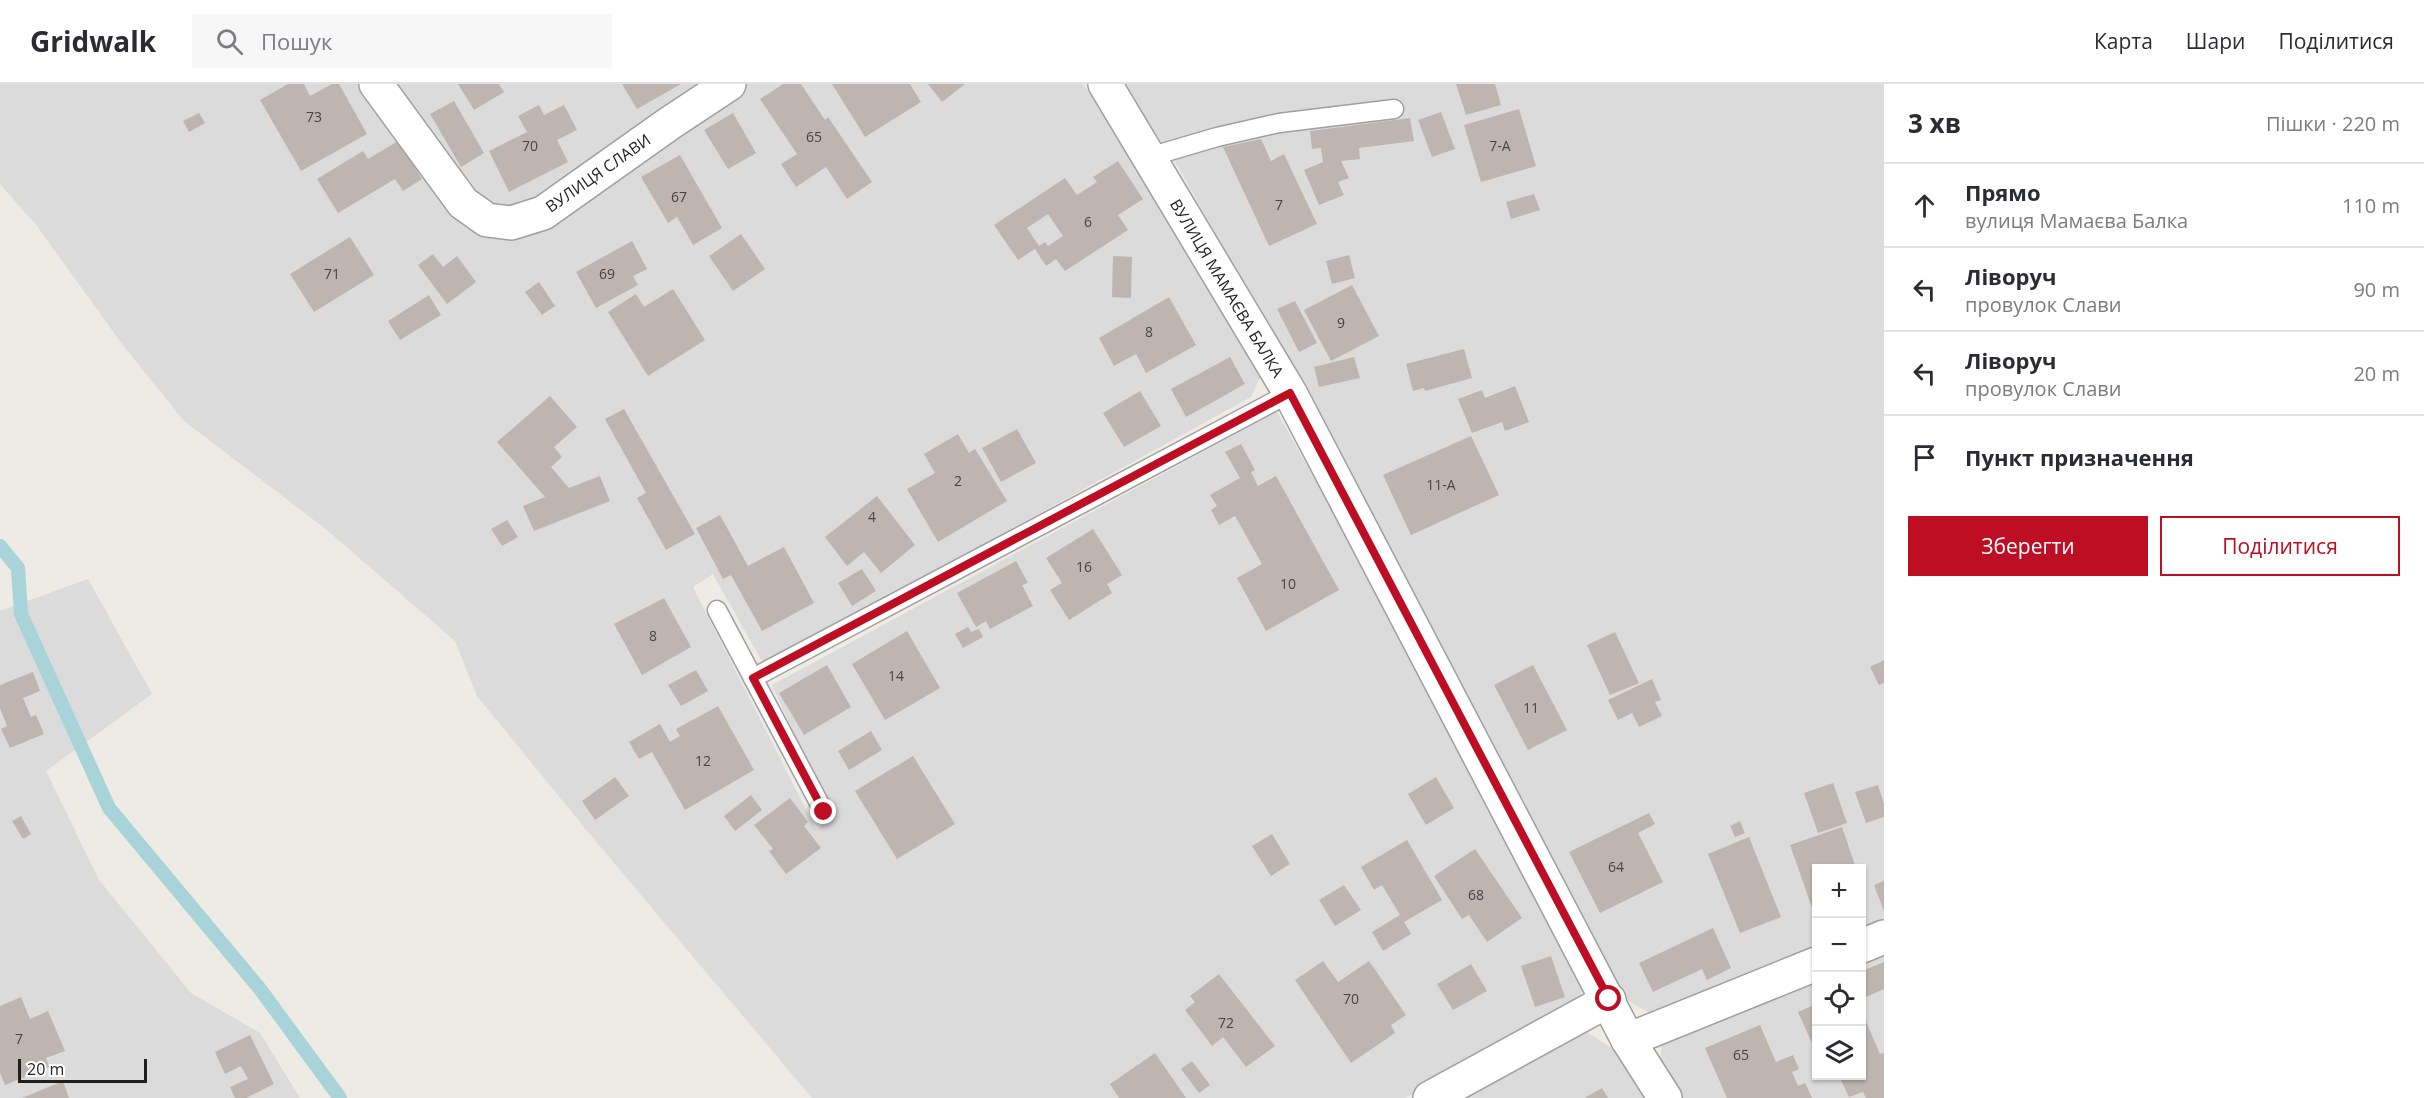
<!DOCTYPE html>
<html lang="uk">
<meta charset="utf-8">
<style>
:root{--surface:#fff;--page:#f7f7f7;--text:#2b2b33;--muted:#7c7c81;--line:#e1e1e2;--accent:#bd0e23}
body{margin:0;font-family:"Open Sans",sans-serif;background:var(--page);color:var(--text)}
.controls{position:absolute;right:18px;bottom:18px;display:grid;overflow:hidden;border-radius:0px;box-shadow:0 2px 4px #0004}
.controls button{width:54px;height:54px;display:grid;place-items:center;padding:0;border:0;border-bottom:2px solid var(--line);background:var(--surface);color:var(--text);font:30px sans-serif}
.scale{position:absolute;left:18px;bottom:15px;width:129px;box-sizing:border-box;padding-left:6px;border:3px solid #1e1e1e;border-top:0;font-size:16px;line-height:21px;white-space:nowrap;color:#1e1e1e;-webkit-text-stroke:4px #fff;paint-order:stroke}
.stop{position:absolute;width:18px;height:18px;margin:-14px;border:4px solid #bd0e23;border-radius:50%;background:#fff}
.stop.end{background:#bd0e23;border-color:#fff;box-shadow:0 2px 6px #0008}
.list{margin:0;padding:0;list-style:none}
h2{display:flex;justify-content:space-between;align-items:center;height:78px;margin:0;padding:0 24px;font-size:26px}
h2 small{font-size:20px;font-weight:400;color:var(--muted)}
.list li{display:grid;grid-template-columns:39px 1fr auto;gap:18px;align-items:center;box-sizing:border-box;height:84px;padding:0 24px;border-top:2px solid var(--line)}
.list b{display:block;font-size:22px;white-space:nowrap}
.list p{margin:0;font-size:20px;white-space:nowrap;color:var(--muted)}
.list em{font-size:20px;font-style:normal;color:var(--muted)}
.actions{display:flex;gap:12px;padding:18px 24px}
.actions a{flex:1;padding:14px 0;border:2px solid var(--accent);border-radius:0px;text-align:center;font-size:21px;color:var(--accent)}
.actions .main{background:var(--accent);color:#fff}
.icon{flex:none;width:33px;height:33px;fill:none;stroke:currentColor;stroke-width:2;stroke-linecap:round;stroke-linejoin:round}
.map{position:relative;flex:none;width:1884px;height:1014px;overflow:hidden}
header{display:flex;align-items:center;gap:36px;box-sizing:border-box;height:84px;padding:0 30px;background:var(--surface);border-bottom:2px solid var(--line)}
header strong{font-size:28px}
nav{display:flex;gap:33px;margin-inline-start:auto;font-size:21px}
.search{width:420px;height:54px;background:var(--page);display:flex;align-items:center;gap:15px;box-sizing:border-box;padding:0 21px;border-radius:0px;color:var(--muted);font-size:22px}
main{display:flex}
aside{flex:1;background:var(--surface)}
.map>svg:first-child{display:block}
.residential{fill:#dcdbdb}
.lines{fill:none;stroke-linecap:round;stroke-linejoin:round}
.stream{stroke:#a7d3d9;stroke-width:14}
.building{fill:#beb5b1;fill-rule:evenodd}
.service-casing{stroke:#9f9f9f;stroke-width:21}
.minor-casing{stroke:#9f9f9f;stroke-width:36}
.service{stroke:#fff;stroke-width:18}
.minor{stroke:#fff;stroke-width:33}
.route{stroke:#bd0e23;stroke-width:8}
.labels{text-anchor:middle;stroke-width:4.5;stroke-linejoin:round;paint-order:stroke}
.number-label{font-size:14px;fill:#464443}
.street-label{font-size:16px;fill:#1e1e1e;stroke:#fff}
</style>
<header>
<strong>Gridwalk</strong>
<div class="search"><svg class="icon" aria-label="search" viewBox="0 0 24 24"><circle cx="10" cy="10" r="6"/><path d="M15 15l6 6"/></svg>Пошук</div>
<nav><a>Карта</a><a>Шари</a><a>Поділитися</a></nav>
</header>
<main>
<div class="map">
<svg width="1884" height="1014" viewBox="0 0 1884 1014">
<rect width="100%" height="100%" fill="#eeeae4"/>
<!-- residential -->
<g class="residential">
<polygon points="0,0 368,0 485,145 744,0 1083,0 1135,73 1261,292 1251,313 764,581 713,490 693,503 816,745 833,735 772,601 1277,328 1362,479 1585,903 1570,927 1405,1014 812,1014 588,748 477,612 455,557 327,446 184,337 122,260 37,142 0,100"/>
<polygon points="390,0 714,0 524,129 476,117"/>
<polygon points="1123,0 1884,0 1884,839 1862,848 1862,784 1816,784 1816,865 1651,930 1622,913 1390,465 1178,83"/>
<polygon points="88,495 152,610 46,687 99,796 191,909 260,949 300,1014 0,1014 0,527"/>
<polygon points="1884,864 1884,1014 1682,1014 1660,980 1662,953 1816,891 1816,992 1862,992 1862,873"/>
<polygon points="1584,946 1619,969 1649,1014 1459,1014"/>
</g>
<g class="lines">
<!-- stream -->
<polyline class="stream" points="0,462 18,484 21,530 109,724 260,905 340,1014"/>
</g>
<!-- building -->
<g class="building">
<polygon points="288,0 304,0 310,12 332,0 339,0 367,50 301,87 260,16"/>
<polygon points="458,0 499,0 504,8 474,26"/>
<polygon points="622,0 681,0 637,25"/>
<polygon points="783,0 801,0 825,36 828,33 872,98 847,115 826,83 796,103 781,80 797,70 760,15"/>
<polygon points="832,0 910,0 921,18 865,53"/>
<polygon points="928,0 965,0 942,18"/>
<polygon points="1456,0 1495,0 1501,21 1466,31"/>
<polygon points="454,17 484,69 461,83 430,30"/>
<polygon points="539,21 544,31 564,21 577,46 557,56 568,78 509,108 489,67 527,48 518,32"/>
<polygon points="1519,25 1536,82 1481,98 1464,41"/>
<polygon points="1441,28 1455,65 1432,73 1418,36"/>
<polygon points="199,29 205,39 189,48 183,37"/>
<polygon points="733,29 756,69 728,85 704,46"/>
<polygon points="1410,34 1414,57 1359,64 1360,75 1341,77 1349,94 1338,98 1344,111 1319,121 1304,86 1323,78 1321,64 1312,65 1310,47"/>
<polygon points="1261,55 1271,77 1284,70 1317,140 1269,162 1223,63"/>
<polygon points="398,57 422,95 403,107 395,95 338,129 317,95 363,67 368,75"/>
<polygon points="680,71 722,144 693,161 677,133 668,139 641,93"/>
<path d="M1118 77 1143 115 1118 131 1128 146 1065 187 1056 175 1046 182 1035 165 1018 176 994 141 1065 94 1077 111 1097 98 1093 93ZM1048 130 1063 152 1048 162 1045 158 1039 162 1027 144Z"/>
<polygon points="1534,110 1540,126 1511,135 1506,118"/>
<polygon points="741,150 765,185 733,207 709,172"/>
<polygon points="350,153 374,191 314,228 290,190"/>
<polygon points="632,157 647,185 633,192 638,201 596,224 576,188"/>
<polygon points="433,170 443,183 457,172 476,198 447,220 418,181"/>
<polygon points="1349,171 1355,194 1332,200 1326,177"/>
<polygon points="1113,172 1132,173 1131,214 1112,213"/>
<polygon points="539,198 555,222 542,231 525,208"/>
<polygon points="1352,201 1379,252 1331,277 1304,226"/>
<polygon points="673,205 705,256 648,292 608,228 636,210 644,223"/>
<polygon points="429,211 441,231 400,256 388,237"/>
<polygon points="1169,213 1196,261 1146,289 1136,270 1114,282 1099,254"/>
<polygon points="1295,217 1317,259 1299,268 1277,225"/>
<polygon points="1464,265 1472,294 1425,307 1424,304 1413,307 1406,280"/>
<polygon points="1230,273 1245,300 1186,333 1171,305"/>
<polygon points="1354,273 1360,294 1319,303 1314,283"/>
<polygon points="1515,302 1529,338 1505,347 1502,338 1472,349 1458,315 1482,306 1485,314"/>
<polygon points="1140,307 1161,342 1124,363 1103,329"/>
<polygon points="550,312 577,343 554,363 562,373 551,383 569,404 600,392 610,417 534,447 523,422 545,413 497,358"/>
<polygon points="624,325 695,450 666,466 637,414 646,409 605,335"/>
<polygon points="1017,345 1036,379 1001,398 982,364"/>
<polygon points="958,350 969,369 975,365 1007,417 938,458 907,405 935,389 924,370"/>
<polygon points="1471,352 1499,411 1411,451 1383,391"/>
<polygon points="1241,360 1255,386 1251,388 1258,402 1276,392 1339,506 1266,547 1237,494 1262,480 1235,432 1219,441 1211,426 1217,422 1210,411 1240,394 1225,368"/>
<polygon points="877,412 915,461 881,489 864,468 847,482 825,453"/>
<polygon points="720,431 748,482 784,463 814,519 762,547 731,491 723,495 696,444"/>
<polygon points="507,436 518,453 502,462 491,445"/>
<polygon points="1093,445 1122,491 1107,500 1112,509 1069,536 1050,506 1062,499 1046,474"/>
<polygon points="1016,477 1028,499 1022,501 1033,522 990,545 986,537 976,543 957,509"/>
<polygon points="862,485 876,507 852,522 838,499"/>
<polygon points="664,514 691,563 642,591 614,540"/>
<polygon points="968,543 971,548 979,545 983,553 963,564 955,550"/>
<polygon points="907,547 940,604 885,636 852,580"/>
<polygon points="1615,548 1639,599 1610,611 1587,561"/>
<polygon points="1884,576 1884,599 1879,601 1870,583"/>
<polygon points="827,581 851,623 804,651 779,609"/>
<polygon points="1533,581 1567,646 1528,666 1494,601"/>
<polygon points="696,586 708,607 681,622 668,601"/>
<polygon points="33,588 40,607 23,614 31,633 36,631 44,650 10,664 1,645 7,642 0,624 0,601"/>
<polygon points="1652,595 1661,616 1655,618 1662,632 1639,643 1632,629 1618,636 1608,616"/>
<polygon points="718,622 754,686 685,726 652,668 639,675 629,658 660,640 670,658 680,652 676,645"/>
<polygon points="871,647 882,666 849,686 838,667"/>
<polygon points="913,672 955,740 897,775 855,707"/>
<polygon points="615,693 629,712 595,736 582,717"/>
<polygon points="1436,693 1454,724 1426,741 1408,710"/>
<polygon points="1833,699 1847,739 1818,749 1804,709"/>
<polygon points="1878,701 1884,720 1884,733 1866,739 1855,708"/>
<polygon points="751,711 762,726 735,747 724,732"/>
<polygon points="790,714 808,738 804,742 821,764 786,790 769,767 773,765 754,741"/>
<polygon points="1649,729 1655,740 1638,749 1663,798 1600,829 1569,768"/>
<polygon points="21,732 31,750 23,755 12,737"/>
<polygon points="1740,737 1745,749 1735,753 1730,742"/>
<polygon points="1842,743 1856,784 1816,784 1816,835 1790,761"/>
<polygon points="1272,750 1290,780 1271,792 1252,762"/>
<polygon points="1749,753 1781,833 1740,849 1708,770"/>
<polygon points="1407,756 1442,816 1404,838 1411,850 1383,867 1372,848 1400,831 1382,801 1374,806 1361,783"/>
<polygon points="1475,765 1522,834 1487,858 1469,831 1462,835 1434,792"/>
<polygon points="1884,797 1884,827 1874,801"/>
<polygon points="1344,801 1361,826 1335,842 1319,816"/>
<polygon points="1713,844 1731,884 1707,896 1702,885 1653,908 1639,879"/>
<polygon points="1551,872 1565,913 1535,923 1521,882"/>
<polygon points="1323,877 1338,898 1369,877 1406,931 1391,941 1395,949 1351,979 1295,896"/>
<polygon points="1884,878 1884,905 1866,913 1862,902 1862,887"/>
<polygon points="1471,880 1487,907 1453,926 1437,900"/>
<polygon points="1219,890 1275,962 1246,983 1223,953 1212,962 1185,926 1195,918 1190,912"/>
<polygon points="21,913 30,935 48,927 65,967 46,974 49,983 5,1001 0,989 0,922"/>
<polygon points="1816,920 1816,968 1798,928"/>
<polygon points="1862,928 1880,970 1884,969 1884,1014 1866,1014 1863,1008 1849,1013 1839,992 1862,992"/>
<polygon points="1760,941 1776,978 1793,971 1799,985 1792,988 1798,1002 1805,999 1812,1014 1727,1014 1705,964"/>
<polygon points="250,951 274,1000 246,1014 235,1014 230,1003 248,995 241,982 225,990 215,968"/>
<polygon points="1155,969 1186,1014 1119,1014 1110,1000"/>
<polygon points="1192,977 1210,1001 1199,1009 1181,985"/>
<polygon points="63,997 69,1014 22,1014"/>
<polygon points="1602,1004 1608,1014 1584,1014"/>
</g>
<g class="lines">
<defs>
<g id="service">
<polyline points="1149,73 1217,53 1279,39 1394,25"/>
<polyline points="717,526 824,728"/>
<polyline points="753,594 1290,309"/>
</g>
<g id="minor">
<polyline points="376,0 463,119 487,136 511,139 543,129 670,39 729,0"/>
<polyline points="1105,0 1290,309 1628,956 1665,1014"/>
<polyline points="1862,862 1884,853"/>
<polyline points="1628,956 1816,880"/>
<polyline points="1430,1014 1609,916"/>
</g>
</defs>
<!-- service casing -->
<use href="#service" class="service-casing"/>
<!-- minor casing -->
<use href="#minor" class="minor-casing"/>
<!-- service -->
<use href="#service" class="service"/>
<!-- minor -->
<use href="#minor" class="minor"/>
</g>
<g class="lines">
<!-- route -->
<polyline class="route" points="824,728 753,594 1290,309 1609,915"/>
</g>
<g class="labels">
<!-- number labels -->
<g class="number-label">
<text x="314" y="38">73</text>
<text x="814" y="58">65</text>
<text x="530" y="67">70</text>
<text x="1500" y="67">7-А</text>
<text x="679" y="118">67</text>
<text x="1279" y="126">7</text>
<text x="1088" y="143">6</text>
<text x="332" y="195">71</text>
<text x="607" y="195">69</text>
<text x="1341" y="244">9</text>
<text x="1149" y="253">8</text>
<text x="958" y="402">2</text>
<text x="1441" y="406">11-А</text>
<text x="872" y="438">4</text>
<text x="1084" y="488">16</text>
<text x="1288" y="505">10</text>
<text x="653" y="557">8</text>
<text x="896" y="597">14</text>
<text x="1531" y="629">11</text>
<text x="703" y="682">12</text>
<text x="1616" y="788">64</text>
<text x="1476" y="816">68</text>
<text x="1351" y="920">70</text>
<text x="1226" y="944">72</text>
<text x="19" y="960">7</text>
<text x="1741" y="976">65</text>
</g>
<!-- street labels -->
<g class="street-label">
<text transform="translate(598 89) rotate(-35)" y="6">ВУЛИЦЯ СЛАВИ</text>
<text transform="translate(1227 204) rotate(59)" y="6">ВУЛИЦЯ МАМАЄВА БАЛКА</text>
</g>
</g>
</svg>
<div class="controls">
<button>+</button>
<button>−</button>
<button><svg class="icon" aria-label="locate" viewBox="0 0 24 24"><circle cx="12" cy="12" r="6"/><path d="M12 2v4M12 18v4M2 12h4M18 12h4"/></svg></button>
<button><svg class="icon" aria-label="layers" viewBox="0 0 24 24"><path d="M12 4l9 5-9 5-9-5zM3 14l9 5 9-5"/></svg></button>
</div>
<div class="scale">20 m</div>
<div class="stop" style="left:1609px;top:915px"></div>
<div class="stop end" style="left:824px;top:728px"></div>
</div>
<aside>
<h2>3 хв<small>Пішки · 220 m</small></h2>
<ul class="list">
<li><svg class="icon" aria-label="ahead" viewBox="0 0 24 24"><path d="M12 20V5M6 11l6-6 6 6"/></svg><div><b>Прямо</b><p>вулиця Мамаєва Балка</p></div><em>110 m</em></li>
<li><svg class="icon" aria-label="left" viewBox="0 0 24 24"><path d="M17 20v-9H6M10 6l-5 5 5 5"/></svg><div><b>Ліворуч</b><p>провулок Слави</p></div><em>90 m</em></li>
<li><svg class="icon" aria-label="left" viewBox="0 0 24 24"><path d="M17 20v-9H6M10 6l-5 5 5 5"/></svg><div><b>Ліворуч</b><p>провулок Слави</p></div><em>20 m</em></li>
<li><svg class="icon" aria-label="arrive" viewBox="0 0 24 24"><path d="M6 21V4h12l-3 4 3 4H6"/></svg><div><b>Пункт призначення</b></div></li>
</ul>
<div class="actions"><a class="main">Зберегти</a><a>Поділитися</a></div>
</aside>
</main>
